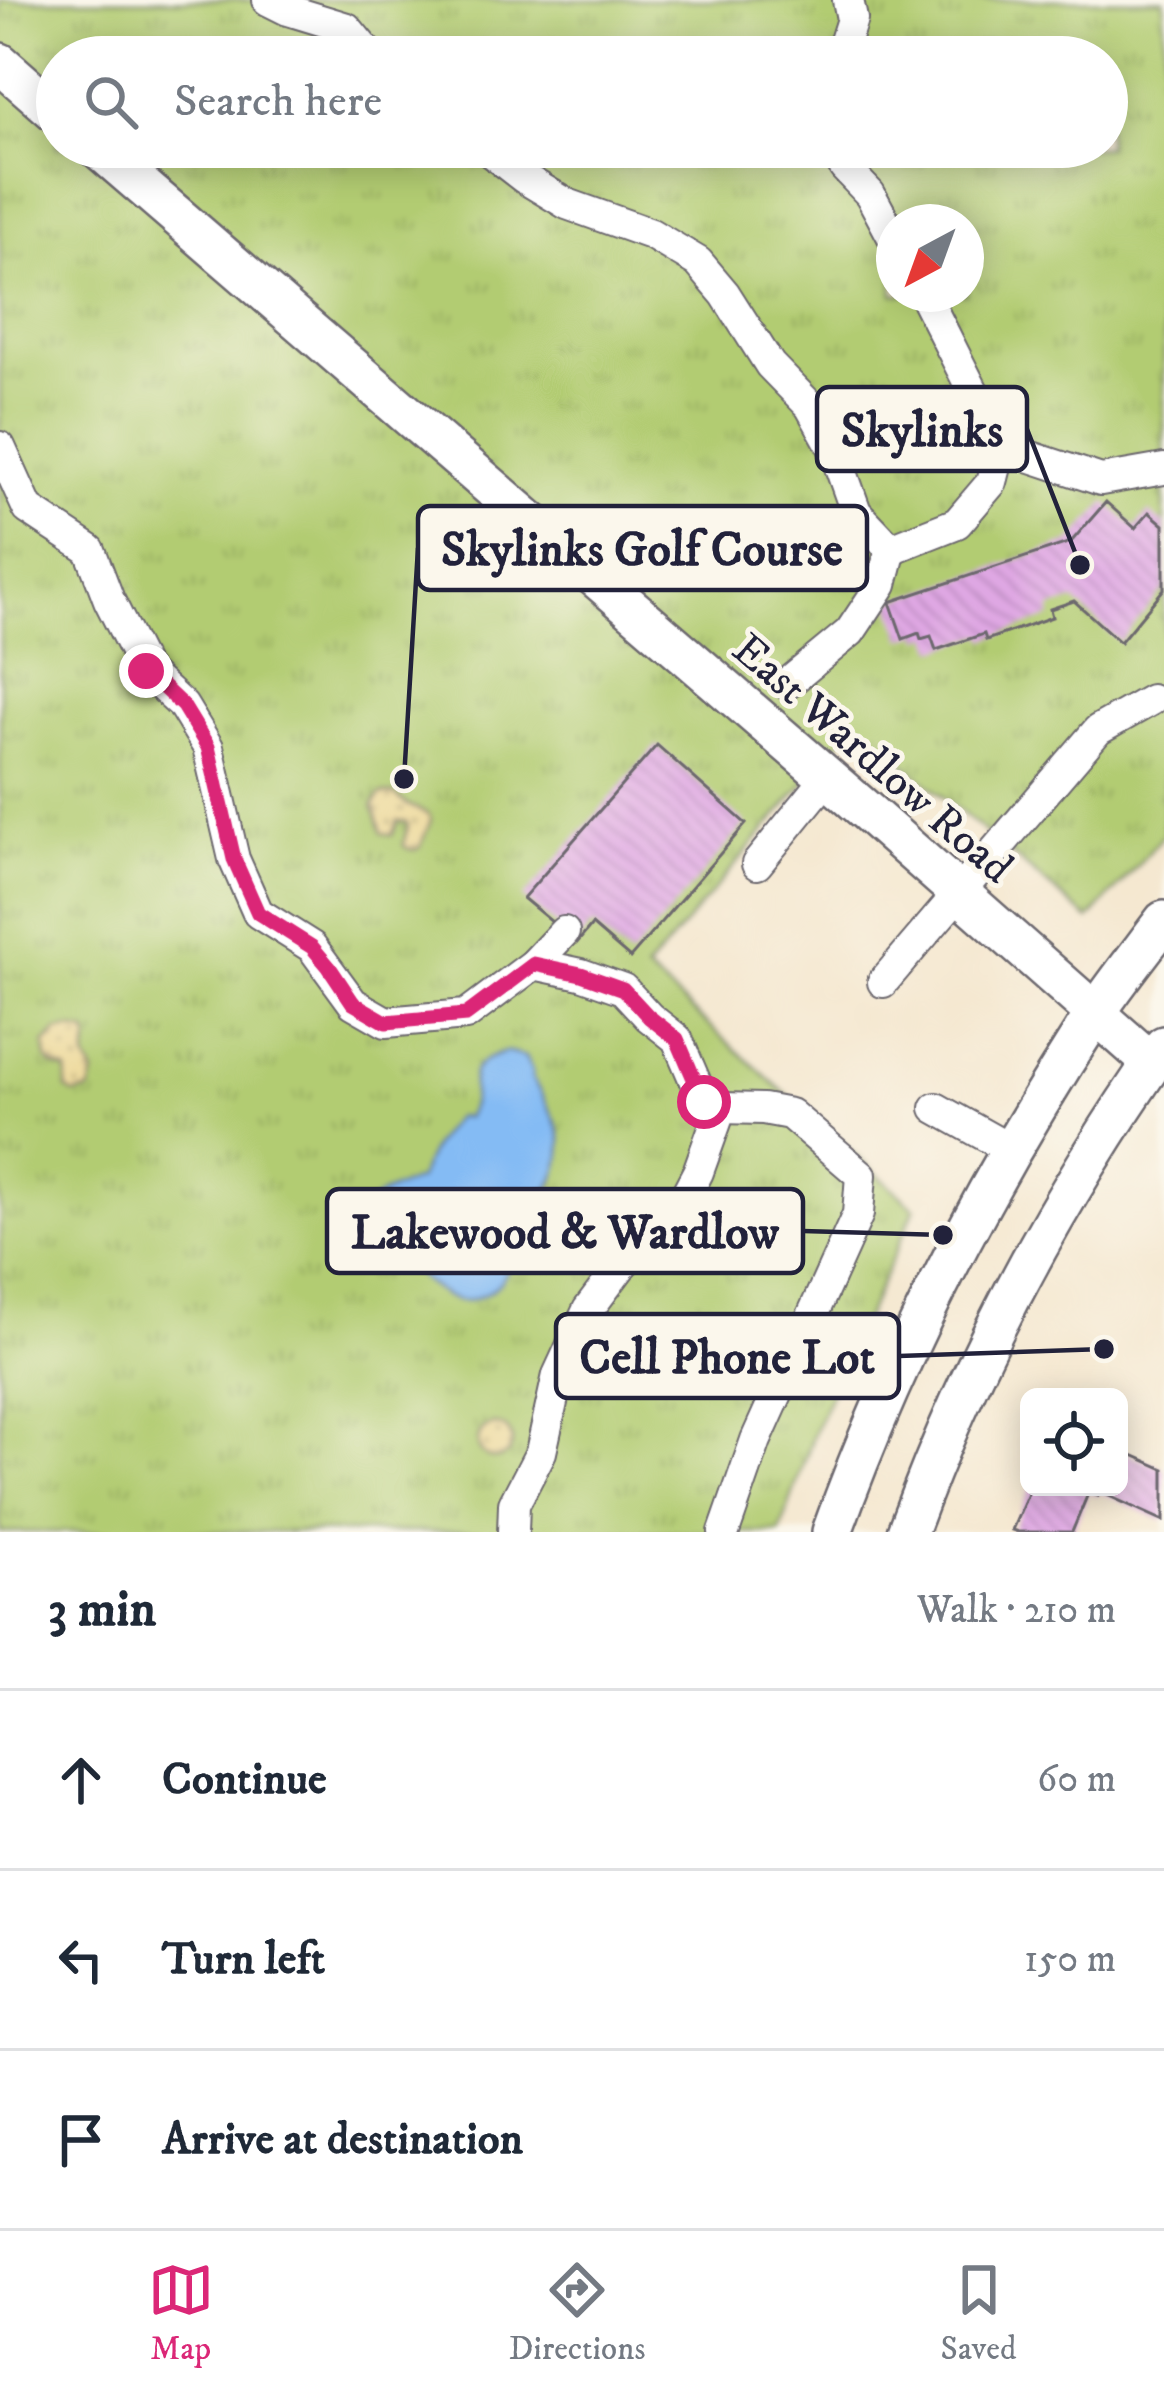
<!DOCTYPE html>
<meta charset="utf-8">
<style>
:root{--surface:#fff;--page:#f6f6f7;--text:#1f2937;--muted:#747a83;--line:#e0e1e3;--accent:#db2777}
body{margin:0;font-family:"IM FELL DW Pica",serif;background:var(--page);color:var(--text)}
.controls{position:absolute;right:36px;bottom:36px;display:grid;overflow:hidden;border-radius:18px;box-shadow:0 6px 30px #0003}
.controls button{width:108px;height:108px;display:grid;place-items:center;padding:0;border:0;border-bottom:3px solid var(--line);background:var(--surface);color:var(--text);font:60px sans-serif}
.compass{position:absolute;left:876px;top:204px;width:108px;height:108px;border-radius:50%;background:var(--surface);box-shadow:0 6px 30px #0003;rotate:221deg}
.stop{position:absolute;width:36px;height:36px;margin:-27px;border:9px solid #db2777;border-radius:50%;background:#fff}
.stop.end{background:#db2777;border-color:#fff;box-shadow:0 3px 12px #0008}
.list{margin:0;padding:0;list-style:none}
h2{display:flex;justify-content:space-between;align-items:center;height:156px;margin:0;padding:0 48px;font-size:51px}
h2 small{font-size:39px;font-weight:400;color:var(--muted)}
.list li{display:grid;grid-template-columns:78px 1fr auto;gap:36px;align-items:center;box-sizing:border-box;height:180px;padding:0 48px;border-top:3px solid var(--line)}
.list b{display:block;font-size:45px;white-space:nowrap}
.list em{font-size:39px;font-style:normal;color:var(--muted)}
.icon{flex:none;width:66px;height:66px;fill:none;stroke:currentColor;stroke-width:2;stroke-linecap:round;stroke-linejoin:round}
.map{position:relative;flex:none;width:1164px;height:1532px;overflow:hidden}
.search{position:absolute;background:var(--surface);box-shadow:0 6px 30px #0003;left:36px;right:36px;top:36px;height:132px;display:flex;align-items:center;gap:30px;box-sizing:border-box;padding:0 42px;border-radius:66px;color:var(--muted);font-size:45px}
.sheet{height:696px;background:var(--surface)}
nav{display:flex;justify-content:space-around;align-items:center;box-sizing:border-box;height:168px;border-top:3px solid var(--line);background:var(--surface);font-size:33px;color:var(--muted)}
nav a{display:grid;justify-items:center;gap:6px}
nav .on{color:var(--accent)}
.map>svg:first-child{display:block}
.grass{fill:url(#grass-tufts);stroke:#6a7756;stroke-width:3;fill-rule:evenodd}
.sand{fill:url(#sand-dots);stroke:#887e6c;stroke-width:3}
.water{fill:#84bbf4;stroke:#536e98;stroke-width:3}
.building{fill:url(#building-back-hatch)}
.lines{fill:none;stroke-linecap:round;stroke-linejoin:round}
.minor-casing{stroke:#6c676e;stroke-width:34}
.major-casing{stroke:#6c676e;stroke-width:44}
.minor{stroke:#fff;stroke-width:30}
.major{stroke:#fff;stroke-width:39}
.route{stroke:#db2777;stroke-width:15}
.labels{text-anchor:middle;stroke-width:10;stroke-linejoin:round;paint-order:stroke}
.street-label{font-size:45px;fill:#22223b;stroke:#fbf7ec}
.leader{fill:none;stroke:#22223b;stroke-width:4.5}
.callout-dot{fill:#22223b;stroke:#fbf7ec;stroke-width:4.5}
.callout{fill:#fbf7ec;stroke:#22223b;stroke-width:4.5}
.callout-label{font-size:48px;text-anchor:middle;font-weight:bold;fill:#22223b}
</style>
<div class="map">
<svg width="1164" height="1532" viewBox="0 0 1164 1532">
<defs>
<pattern id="grass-tufts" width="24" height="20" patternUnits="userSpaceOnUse" patternTransform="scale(3)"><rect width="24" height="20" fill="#b2cc72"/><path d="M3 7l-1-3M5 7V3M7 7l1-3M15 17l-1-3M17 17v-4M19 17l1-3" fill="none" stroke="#99af64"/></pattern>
<pattern id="sand-dots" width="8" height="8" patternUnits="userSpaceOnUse" patternTransform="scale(3)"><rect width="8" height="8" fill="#eeda9e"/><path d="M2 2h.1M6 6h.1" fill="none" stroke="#ccbb89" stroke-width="1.8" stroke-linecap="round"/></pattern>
<pattern id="building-back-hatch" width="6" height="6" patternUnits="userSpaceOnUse" patternTransform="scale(3)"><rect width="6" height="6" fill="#dfa7e3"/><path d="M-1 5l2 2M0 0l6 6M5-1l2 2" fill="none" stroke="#bf8fc4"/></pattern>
</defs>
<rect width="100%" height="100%" fill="#fbf7ec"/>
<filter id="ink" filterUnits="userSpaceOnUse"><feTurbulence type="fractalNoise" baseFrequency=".00833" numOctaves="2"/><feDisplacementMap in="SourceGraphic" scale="24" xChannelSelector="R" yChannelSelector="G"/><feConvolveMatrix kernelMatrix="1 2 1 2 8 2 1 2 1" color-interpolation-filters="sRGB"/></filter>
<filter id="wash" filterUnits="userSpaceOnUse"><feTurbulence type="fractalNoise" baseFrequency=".004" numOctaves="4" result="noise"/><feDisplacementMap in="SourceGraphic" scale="48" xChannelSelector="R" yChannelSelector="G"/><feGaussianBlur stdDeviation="2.7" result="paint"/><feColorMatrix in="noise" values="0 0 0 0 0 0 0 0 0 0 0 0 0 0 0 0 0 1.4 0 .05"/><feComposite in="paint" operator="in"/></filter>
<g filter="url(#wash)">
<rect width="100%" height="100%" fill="#f4e6cd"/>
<!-- grass -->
<path class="grass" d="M0 0H1164V835L1089 920 856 723 646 970 915 1208 816 1427 780 1532H0ZM57 57H1107V147H57ZM894 222H966V294H894Z"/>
<!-- sand -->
<g class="sand">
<polygon points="381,794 394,794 408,805 429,814 431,820 420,847 415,850 406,848 403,844 408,826 406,822 398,821 392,835 382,833 373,806"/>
<polygon points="72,1029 86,1032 89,1037 86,1059 94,1075 91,1087 89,1091 73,1094 66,1089 67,1071 52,1065 47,1059 45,1045 58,1031"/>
<circle cx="495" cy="1442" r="17"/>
</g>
<!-- water -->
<path class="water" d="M506 1052 525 1057 532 1071V1078C555 1120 576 1142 549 1189 474 1212 544 1270 478 1297 467 1301 461 1302 450 1298 430 1291 416 1268 395 1260 386 1257 377 1258 368 1254 366 1246 359 1233 360 1225 362 1194 397 1189 419 1179 427 1153 437 1137 456 1117H466C485 1084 452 1068 506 1052Z"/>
<g id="blocks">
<!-- building -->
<g class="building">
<polygon points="1106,502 1135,528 1149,512 1164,525 1164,589 1120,642 1074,601 1050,609 1052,617 986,640 984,634 936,650 931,636 921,639 919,633 903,639 890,602 1071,542"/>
<polygon points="657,745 746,824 630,958 592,925 577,943 523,898"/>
<polygon points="1119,1449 1164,1469 1164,1521 1100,1492 1098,1496 1091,1493 1094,1487 1119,1487"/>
<polygon points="1031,1487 1090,1489 1072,1532 1018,1532 1012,1530"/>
</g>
</g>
</g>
<g filter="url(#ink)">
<use href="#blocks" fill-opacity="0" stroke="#6c676e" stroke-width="3"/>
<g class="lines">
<defs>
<g id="minor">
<polyline points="268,0 288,10 347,28 371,57"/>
<polyline points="840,57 852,19 848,0"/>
<polyline points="484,147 524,178 567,204 651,234 698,262 725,294 770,365 810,406 833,447 856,512 891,549 882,584 850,632 787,684"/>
<polyline points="836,147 844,167 870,194 894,239"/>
<polyline points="0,447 28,509 90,550 109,600 145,671 183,706 208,747 234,859 258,913 312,947 353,1003 386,1022 466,1015 534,964 564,932"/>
<polyline points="1001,447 1101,480 1164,469"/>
<polyline points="891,549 957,523 992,482 1001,447 924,294"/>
<polyline points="757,864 827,778"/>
<polyline points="534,964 581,974 623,989 649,1017 677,1039 704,1102 721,1108 763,1109 790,1114 861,1175 858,1214 756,1440 724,1532"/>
<polyline points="883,982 1098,730 1151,700"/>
<polyline points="936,1108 1011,1150"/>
<polyline points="513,1532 514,1504 541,1452 558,1375 588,1310 624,1262 675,1216 698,1172 721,1108"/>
</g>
<g id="major">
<polyline points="0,63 57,113"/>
<polyline points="97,147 863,808 1152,1063"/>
<path d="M832 1532C897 1350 988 1179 1093 1017 1115 984 1140 953 1164 921"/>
<path d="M907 1532C970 1360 1059 1196 1164 1046"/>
</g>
</defs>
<!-- minor casing -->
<use href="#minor" class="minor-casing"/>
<!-- major casing -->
<use href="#major" class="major-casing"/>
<!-- minor -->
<use href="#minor" class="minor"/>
<!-- major -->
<use href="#major" class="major"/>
</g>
</g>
<g class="lines" filter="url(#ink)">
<!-- route -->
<polyline class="route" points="146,671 183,706 208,747 234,859 258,913 312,947 329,967 353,1003 386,1022 466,1015 534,964 581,974 623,989 649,1017 677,1039 704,1102"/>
</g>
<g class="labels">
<!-- street labels -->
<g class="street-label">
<text transform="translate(874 757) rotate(41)" y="16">East Wardlow Road</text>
</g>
</g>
<!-- callouts -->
<path class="leader" d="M1080 565L1027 429M404 779L418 548M943 1235L803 1231M1104 1349L899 1356"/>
<g class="callout-dot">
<circle cx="1080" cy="565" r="12"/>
<circle cx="404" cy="779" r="12"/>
<circle cx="943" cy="1235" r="12"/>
<circle cx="1104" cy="1349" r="12"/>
</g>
<g class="callout">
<rect x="817" y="387" width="210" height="84" rx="12"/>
<rect x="418" y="506" width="449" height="84" rx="12"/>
<rect x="327" y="1189" width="476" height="84" rx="12"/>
<rect x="556" y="1314" width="343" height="84" rx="12"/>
</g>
<g class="callout-label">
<text x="922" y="446">Skylinks</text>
<text x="642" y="565">Skylinks Golf Course</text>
<text x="565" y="1248">Lakewood &amp; Wardlow</text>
<text x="727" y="1373">Cell Phone Lot</text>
</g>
</svg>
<div class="controls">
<button><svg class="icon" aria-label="locate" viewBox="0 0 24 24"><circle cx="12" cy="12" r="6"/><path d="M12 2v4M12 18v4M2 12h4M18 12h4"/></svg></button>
</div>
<svg class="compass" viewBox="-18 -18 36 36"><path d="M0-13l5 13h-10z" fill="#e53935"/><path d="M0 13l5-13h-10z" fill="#747a83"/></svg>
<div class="stop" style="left:704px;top:1102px"></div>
<div class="stop end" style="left:146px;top:671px"></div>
<div class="search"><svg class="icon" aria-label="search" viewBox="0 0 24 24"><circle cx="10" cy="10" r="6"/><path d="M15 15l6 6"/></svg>Search here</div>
</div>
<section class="sheet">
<h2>3 min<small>Walk · 210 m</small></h2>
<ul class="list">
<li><svg class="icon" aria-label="ahead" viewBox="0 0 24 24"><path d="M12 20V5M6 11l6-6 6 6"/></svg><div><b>Continue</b></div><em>60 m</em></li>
<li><svg class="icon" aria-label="left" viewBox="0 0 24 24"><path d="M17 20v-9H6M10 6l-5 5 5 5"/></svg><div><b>Turn left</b></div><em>150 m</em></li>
<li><svg class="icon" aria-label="arrive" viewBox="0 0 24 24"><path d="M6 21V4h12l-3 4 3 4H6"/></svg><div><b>Arrive at destination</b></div></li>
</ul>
</section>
<nav>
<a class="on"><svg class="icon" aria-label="map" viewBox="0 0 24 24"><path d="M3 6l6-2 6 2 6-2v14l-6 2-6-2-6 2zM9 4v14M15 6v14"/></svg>Map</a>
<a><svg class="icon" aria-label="directions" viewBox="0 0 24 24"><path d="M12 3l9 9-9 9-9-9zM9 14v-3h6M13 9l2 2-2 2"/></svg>Directions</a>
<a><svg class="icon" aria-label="saved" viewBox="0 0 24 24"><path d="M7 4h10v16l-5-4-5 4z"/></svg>Saved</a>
</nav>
